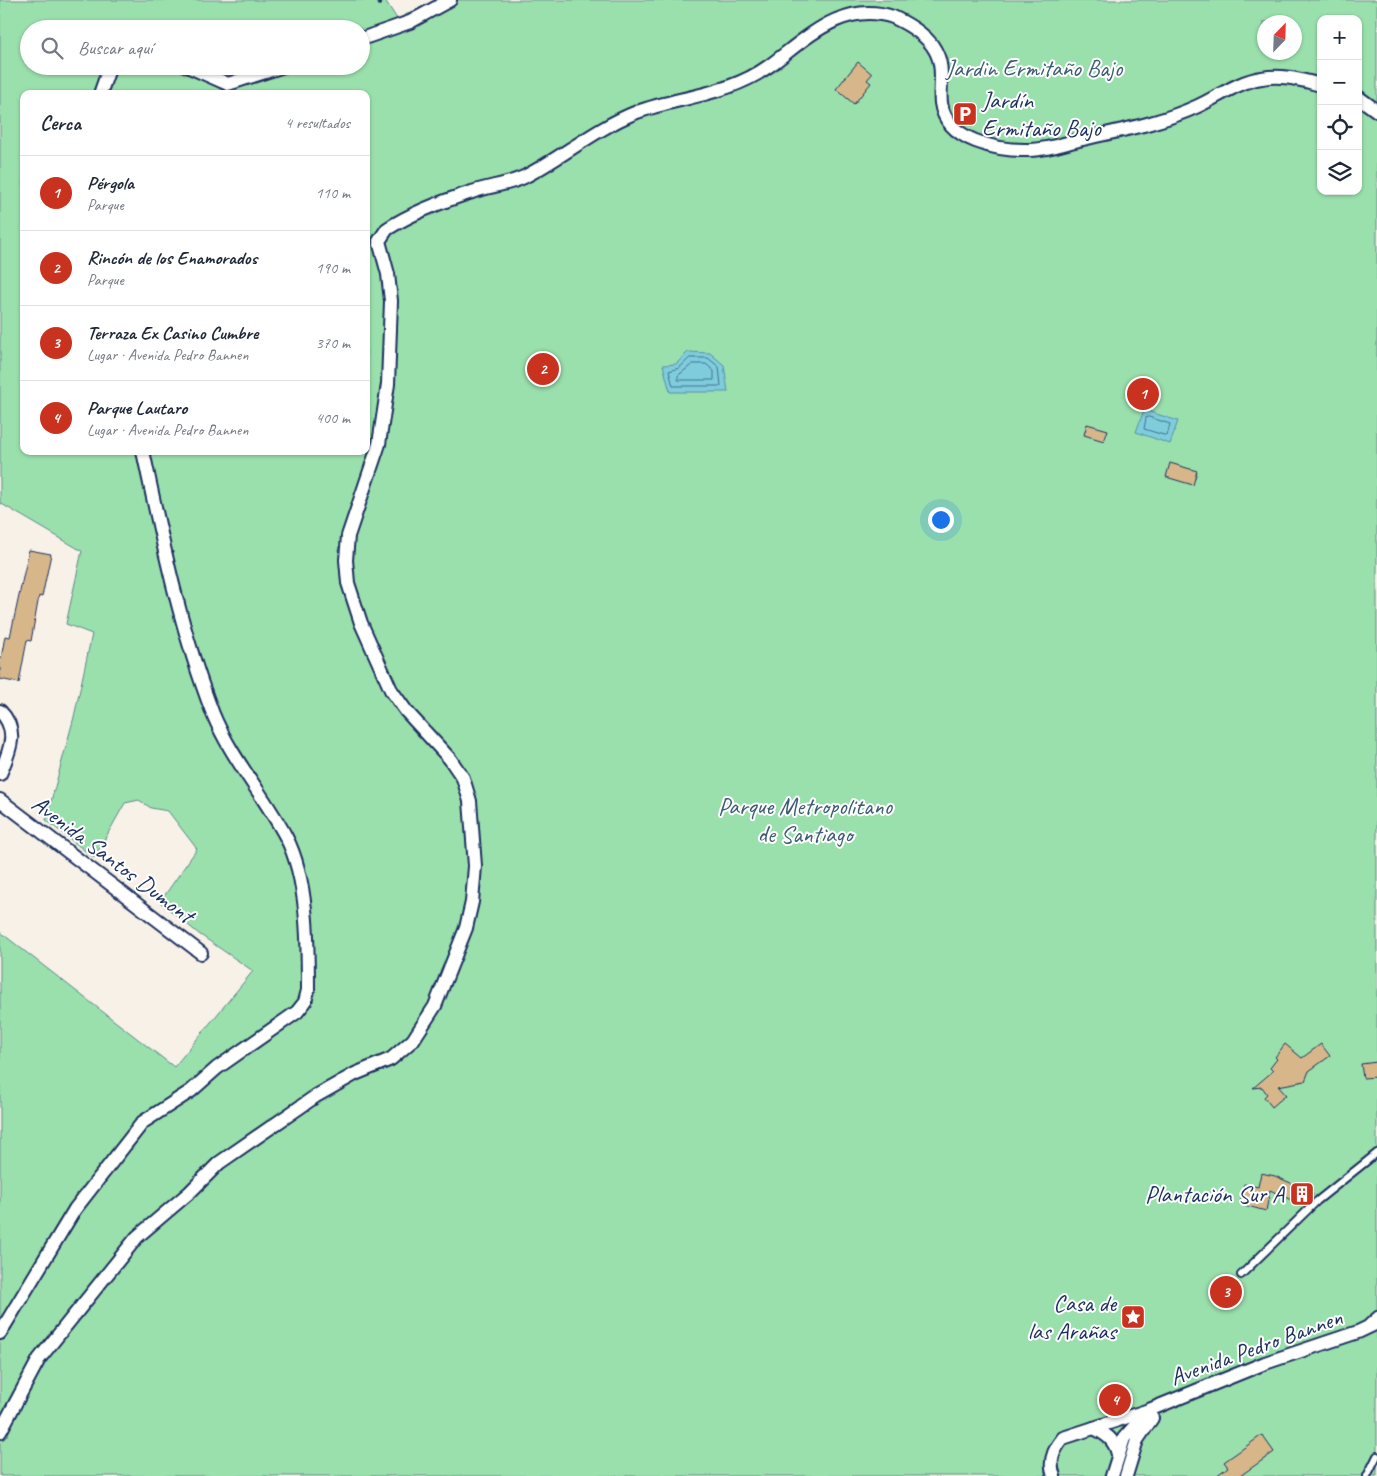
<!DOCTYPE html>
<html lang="es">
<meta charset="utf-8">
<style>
:root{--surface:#fff;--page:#f2f2f3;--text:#1f2937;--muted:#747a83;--line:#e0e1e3;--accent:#c8321e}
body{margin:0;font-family:Caveat,sans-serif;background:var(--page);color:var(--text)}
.controls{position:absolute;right:15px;top:15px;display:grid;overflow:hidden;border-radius:10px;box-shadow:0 1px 4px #0004}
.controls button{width:45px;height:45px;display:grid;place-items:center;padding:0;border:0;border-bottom:1px solid var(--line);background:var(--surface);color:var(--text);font:25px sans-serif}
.compass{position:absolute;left:1257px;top:15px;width:45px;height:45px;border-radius:50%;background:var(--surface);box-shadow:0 1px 4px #0004;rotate:23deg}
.you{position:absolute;left:940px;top:519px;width:18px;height:18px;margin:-12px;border:4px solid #fff;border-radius:50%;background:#1a73e8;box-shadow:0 0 0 8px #1a73e833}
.badge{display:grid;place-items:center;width:32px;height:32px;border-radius:50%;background:var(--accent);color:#fff;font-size:16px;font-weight:700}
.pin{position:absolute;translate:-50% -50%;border:2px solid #fff;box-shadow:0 1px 5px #0006}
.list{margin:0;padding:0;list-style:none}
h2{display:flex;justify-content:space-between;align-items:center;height:65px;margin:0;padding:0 20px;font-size:21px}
h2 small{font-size:16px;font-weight:400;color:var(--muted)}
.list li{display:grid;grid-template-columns:32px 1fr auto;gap:15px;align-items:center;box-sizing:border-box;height:75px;padding:0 20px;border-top:1px solid var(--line)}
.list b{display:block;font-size:19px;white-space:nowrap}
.list p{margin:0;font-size:16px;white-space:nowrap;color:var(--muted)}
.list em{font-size:16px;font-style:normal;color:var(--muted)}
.icon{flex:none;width:28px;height:28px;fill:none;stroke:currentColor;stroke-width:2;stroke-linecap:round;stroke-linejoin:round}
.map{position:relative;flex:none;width:1377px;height:1476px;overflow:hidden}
.search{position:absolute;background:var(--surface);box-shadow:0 1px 4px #0004;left:20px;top:20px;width:350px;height:55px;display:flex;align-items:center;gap:12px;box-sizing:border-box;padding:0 18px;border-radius:28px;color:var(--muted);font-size:19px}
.panel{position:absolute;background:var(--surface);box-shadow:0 1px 4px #0004;left:20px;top:90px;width:350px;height:365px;border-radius:10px}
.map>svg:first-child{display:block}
.green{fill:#9ae0ad;stroke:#5a8886;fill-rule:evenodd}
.water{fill:#7fcddc;stroke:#578eaa}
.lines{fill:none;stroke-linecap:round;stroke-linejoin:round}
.shore{stroke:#436e90;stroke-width:1}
.building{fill:#d7b78a;stroke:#1b2f5e}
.lane-casing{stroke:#1b2f5e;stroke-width:10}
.street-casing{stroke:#1b2f5e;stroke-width:16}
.lane{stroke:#fff;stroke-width:6}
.street{stroke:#fff;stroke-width:12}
.rail{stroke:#1b2f5e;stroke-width:4}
.labels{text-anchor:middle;stroke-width:4;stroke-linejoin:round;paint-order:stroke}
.park-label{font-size:24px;fill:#3b5b72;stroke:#fff}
.poi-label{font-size:24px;fill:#1b2f5e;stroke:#fff;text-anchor:end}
.street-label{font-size:24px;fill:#1b2f5e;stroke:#fff}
</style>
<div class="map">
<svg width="1377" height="1476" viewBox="0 0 1377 1476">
<rect width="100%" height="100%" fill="#f7f1e8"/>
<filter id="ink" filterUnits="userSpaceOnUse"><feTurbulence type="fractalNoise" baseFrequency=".02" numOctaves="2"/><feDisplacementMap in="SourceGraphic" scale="10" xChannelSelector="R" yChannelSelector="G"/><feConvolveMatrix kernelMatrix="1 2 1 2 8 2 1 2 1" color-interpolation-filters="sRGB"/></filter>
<g filter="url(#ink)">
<!-- green -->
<path class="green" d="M0 0H385L397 19 436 0H1377V1476H0V932L174 1067 253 971 199 934 160 902 197 849 168 811 151 808 139 800 125 803 94 858 46 820 74 717 92 634 66 624 82 551 0 503ZM1321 19H1358V191H1321ZM1264 22H1294V52H1264ZM29 29H361V66H29ZM24 94H366V451H24Z"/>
<!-- water -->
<g class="water">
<polygon points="688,352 710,353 724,365 728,392 670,392 663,365 676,364"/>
<polygon points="1144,410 1178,421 1170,444 1136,432"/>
</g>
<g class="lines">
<!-- shore -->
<g class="shore">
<polygon points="690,358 708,358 719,367 721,386 673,386 669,371 679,368"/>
<polygon points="693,364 706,364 714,371 714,380 678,380 678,376"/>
<polygon points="1149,417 1170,424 1167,436 1144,429 1146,418"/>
</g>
</g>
<!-- building -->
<g class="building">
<polygon points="858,62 872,74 867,80 871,83 854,104 836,89"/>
<polygon points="1087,424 1108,430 1104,441 1084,435"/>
<polygon points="1170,463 1197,471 1193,485 1166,477"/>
<polygon points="29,550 51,554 42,597 39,596 31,641 27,640 19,683 0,679 0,664 5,636 10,637"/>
<polygon points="1285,1044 1302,1058 1321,1044 1330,1056 1309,1071 1305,1081 1278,1086 1286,1095 1272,1107 1264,1097 1267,1094 1262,1087 1253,1088 1273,1071 1270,1068 1277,1059 1275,1057"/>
<polygon points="1377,1062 1377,1077 1363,1078 1361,1064"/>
<polygon points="1261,1173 1275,1176 1313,1193 1308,1203 1304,1206 1270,1190 1266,1211 1240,1204 1244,1184 1258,1187"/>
<polygon points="1262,1435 1274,1452 1240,1476 1216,1476 1228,1467 1224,1462"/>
</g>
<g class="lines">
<defs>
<g id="lane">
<polyline points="1241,1275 1317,1201 1377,1153"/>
<polyline points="1368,1323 1377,1315"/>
<polyline points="1367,1476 1377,1456"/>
</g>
<g id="street">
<polyline points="361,39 410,22 450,0"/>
<polyline points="187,66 228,84 284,66"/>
<polyline points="100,94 110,66"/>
<polyline points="1358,97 1377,111"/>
<path d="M0 711C20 731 9 752 0 774"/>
<polyline points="0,800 201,953"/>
<path d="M0 1333 75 1209 143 1122 191 1091 217 1068 297 1012 305 1002 308 990C308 943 308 879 286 837 264 795 231 758 213 714 180 629 162 540 143 451"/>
<path d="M1094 1428C1107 1435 1114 1439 1118 1454"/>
<path d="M0 1432 39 1359 137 1237 190 1192 219 1163 316 1096 355 1074 391 1059 413 1040 435 1006 466 928 472 902 475 866 470 801 463 778 450 759 406 711 391 690 361 623 348 583 346 560 348 536 379 444 388 384 391 301 388 274 379 241 387 229C412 213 443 201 472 192 489 186 507 185 524 177 563 157 596 128 637 112 682 96 729 95 769 66 806 39 843 0 893 17 908 24 927 35 935 50 945 67 939 86 941 103 946 141 999 151 1030 150 1048 150 1065 143 1083 139 1122 130 1161 123 1198 106 1218 97 1239 81 1262 78 1282 74 1301 80 1321 85"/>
<path d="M1054 1476C1048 1461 1054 1449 1063 1438L1149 1410 1265 1363 1358 1332 1377 1323"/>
<polyline points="1112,1476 1124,1438 1149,1410"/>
<polyline points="1126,1476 1137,1440 1152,1418"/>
</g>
</defs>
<!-- lane casing -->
<use href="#lane" class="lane-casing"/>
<!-- street casing -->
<use href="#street" class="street-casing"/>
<!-- lane -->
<use href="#lane" class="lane"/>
<!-- street -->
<use href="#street" class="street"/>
<!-- rail -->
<polyline class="rail" points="378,0 380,4"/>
</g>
</g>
<!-- icons -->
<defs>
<symbol id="parking-square" viewBox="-11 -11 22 22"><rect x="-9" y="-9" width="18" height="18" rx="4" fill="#c8321e" stroke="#fff"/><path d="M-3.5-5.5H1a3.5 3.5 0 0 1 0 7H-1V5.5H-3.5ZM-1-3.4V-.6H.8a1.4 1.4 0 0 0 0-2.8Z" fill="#fff"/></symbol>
<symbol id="building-square" viewBox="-11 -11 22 22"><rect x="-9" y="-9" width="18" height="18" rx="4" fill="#c8321e" stroke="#fff"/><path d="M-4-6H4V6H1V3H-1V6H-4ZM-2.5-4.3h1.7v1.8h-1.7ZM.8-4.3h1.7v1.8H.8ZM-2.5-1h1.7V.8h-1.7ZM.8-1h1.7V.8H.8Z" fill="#fff"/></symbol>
<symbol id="sight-square" viewBox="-11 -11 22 22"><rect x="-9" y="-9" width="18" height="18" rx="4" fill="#c8321e" stroke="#fff"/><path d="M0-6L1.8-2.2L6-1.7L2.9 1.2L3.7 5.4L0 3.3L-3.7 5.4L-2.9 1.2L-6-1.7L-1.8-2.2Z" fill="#fff"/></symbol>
</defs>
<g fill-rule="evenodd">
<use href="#parking-square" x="951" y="100" width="28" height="28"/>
<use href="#building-square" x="1288" y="1180" width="28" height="28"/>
<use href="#sight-square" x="1119" y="1303" width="28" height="28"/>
</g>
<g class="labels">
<!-- park labels -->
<g class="park-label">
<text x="1034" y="76">Jardin Ermitaño Bajo</text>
<text x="805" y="814">Parque Metropolitano<tspan x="805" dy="28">de Santiago</tspan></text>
</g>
<!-- poi labels -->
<g class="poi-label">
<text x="982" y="108" text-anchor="start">Jardín<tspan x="982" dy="28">Ermitaño Bajo</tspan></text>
<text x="1284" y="1202">Plantación Sur A</text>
<text x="1116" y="1311">Casa de<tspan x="1116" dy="28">las Arañas</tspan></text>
</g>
<!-- street labels -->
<g class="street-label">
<text transform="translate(113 859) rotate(37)" y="8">Avenida Santos Dumont</text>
<text transform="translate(1256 1347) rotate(-20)" y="8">Avenida Pedro Bannen</text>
</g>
</g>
</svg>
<div class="controls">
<button>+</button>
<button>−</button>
<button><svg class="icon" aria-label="locate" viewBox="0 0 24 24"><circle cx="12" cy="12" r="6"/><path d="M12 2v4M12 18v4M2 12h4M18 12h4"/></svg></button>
<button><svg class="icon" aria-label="layers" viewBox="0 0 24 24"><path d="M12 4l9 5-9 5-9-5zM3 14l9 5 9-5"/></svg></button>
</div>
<svg class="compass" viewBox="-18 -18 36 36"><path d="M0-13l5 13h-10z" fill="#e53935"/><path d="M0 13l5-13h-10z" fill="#747a83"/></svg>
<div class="you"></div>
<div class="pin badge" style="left:1143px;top:394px">1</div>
<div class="pin badge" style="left:543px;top:369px">2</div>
<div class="pin badge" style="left:1226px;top:1292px">3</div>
<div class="pin badge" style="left:1115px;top:1400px">4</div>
<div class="search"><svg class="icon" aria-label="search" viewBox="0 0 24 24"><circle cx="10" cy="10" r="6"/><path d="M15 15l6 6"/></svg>Buscar aquí</div>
<section class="panel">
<h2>Cerca<small>4 resultados</small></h2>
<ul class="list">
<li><span class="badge">1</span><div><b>Pérgola</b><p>Parque</p></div><em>110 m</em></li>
<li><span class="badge">2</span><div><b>Rincón de los Enamorados</b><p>Parque</p></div><em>190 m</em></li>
<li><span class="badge">3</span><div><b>Terraza Ex Casino Cumbre</b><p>Lugar · Avenida Pedro Bannen</p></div><em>370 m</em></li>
<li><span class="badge">4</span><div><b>Parque Lautaro</b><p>Lugar · Avenida Pedro Bannen</p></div><em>400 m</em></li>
</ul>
</section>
</div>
